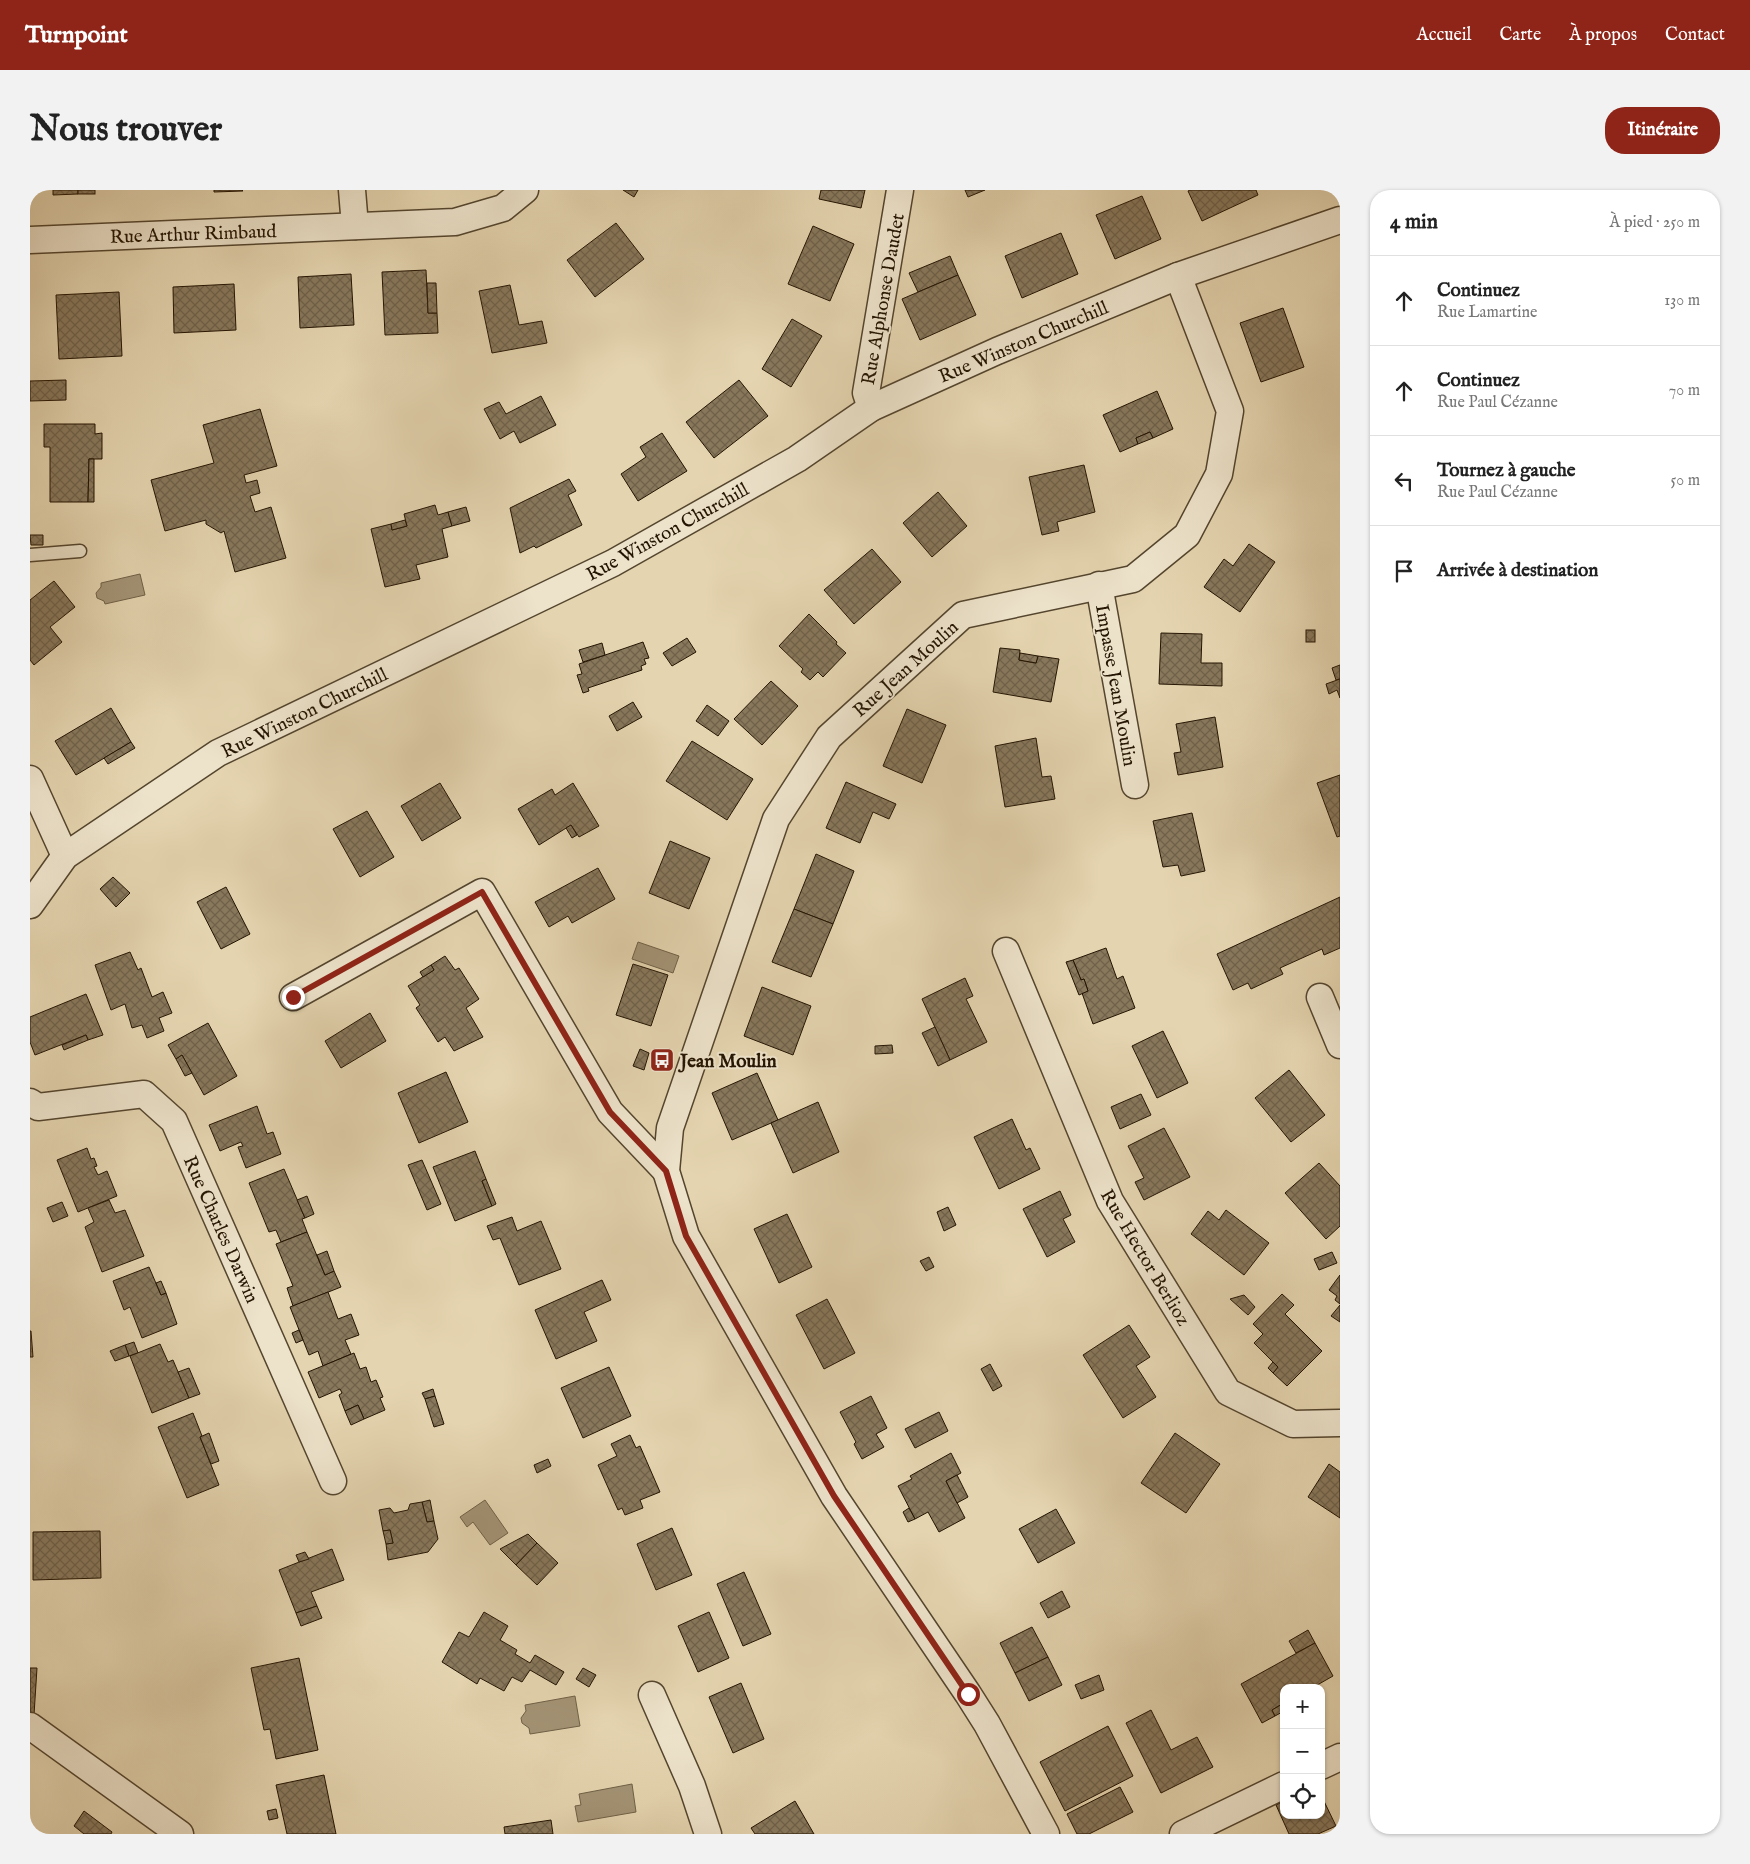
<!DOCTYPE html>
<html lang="fr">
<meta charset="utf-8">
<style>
:root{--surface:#fff;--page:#f2f2f2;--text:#222;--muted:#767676;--line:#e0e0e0;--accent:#8f2418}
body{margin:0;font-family:"IM FELL English",serif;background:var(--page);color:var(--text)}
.controls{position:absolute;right:15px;bottom:15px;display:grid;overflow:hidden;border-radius:10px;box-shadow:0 1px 4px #0004}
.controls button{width:45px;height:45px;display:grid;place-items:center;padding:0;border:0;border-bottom:1px solid var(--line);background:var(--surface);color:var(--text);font:25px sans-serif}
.stop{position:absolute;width:15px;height:15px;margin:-11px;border:4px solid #8f2418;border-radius:50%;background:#fff}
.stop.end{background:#8f2418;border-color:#fff;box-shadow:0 1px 5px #0008}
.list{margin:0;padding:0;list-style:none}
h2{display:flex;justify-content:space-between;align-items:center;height:65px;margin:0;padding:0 20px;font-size:21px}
h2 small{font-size:16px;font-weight:400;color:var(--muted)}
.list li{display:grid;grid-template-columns:32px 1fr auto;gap:15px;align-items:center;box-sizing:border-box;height:90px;padding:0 20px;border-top:1px solid var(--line)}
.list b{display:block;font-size:19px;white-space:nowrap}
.list p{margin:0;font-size:16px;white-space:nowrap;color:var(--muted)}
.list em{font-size:16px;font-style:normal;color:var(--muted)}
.icon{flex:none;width:28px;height:28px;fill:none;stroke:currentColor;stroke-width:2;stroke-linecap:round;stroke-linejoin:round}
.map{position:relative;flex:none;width:1310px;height:1644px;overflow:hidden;border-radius:20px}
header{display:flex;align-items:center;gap:30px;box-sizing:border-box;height:70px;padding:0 25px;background:var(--accent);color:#fff}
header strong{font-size:24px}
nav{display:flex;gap:28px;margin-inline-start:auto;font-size:18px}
.intro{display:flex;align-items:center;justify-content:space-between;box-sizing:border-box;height:120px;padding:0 30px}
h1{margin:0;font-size:35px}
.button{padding:12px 22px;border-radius:20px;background:var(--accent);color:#fff;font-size:18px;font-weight:700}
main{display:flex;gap:30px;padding:0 30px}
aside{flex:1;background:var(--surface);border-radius:20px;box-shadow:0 1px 4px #0004}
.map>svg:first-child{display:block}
.water{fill:#a39375;stroke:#706147}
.building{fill:url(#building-cross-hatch);stroke:#241503}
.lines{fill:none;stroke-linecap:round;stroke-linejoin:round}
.lane-casing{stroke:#54452e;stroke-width:15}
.street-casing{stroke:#54452e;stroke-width:29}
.lane{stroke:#ede3cb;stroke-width:12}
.street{stroke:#ede3cb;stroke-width:26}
.route{stroke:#8f2418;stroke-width:6}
.labels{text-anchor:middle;stroke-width:4;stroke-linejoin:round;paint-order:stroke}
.street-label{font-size:19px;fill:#241503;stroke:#ede3cb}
.poi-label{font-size:19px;font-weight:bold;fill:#241503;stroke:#ede3cb;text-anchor:start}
</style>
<header>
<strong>Turnpoint</strong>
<nav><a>Accueil</a><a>Carte</a><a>À propos</a><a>Contact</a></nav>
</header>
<div class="intro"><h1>Nous trouver</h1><a class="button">Itinéraire</a></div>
<main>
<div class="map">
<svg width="1310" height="1644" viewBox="0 0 1310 1644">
<defs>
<pattern id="building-cross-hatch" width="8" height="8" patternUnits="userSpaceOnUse" patternTransform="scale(1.25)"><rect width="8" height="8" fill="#88785c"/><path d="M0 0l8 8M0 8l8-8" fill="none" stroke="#6f614a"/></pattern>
</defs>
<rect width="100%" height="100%" fill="#e4d4af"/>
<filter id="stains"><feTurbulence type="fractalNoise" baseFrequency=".004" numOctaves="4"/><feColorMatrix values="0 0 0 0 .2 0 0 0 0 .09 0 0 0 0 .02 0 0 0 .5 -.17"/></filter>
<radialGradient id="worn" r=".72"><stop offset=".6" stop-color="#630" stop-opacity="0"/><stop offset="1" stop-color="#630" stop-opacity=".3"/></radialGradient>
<!-- water -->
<g class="water">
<polygon points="110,384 115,405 75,414 74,411 67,408 66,403 71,397 71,393"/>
<polygon points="608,752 649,766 643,783 602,769"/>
<polygon points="455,1310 478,1343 460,1355 443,1332 437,1337 430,1327"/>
<polygon points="545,1506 550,1536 500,1544 499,1538 492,1533 491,1528 496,1521 495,1515"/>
<polygon points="602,1594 606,1622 548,1632 545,1616 551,1615 549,1604"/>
</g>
<!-- building -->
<g class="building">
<polygon points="23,0 48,0 48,4 23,5"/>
<rect x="48" y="0" width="17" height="4"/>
<polygon points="184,0 212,0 213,1 184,2"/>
<polygon points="593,0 608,0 604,7"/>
<polygon points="791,0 835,0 831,18 789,9"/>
<polygon points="935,0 955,0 938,7"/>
<polygon points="1160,0 1226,0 1228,5 1172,31 1158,1"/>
<polygon points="1112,6 1131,49 1085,69 1066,25"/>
<polygon points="586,33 614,69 565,107 537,70"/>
<polygon points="783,36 824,54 800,111 758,94"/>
<polygon points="1031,43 1048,84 992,108 975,66"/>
<polygon points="920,66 928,85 888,102 879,83"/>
<polygon points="396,80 398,123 407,123 408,143 355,145 352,82"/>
<polygon points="321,84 324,135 270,138 268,87"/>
<polygon points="928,85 946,125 890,150 872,109"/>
<polygon points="397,93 406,93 407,123 398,123"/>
<polygon points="204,94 206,140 144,143 143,97"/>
<polygon points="480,95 489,135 512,131 517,153 462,163 449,101"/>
<polygon points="89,102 92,166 29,169 26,105"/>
<polygon points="1253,118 1274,177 1231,192 1210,133"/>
<polygon points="762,129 792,146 761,197 732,179"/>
<polygon points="36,190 36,210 0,211 0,191"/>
<polygon points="709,190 738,226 684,268 656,232"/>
<polygon points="1127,201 1143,239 1123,248 1120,242 1106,248 1108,254 1090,262 1073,225"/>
<polygon points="511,206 526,235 490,253 484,241 470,249 454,219 469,212 476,224"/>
<polygon points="230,219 247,276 214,285 216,293 227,290 230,303 220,306 225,322 241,317 256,368 205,382 194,341 191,343 176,334 176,330 135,341 121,290 184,273 173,235"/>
<polygon points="14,234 65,234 65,244 72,243 72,269 59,269 58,312 20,312 20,257 14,257"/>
<polygon points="1120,242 1123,248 1108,254 1106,248"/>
<polygon points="632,243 657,281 608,311 591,284 616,267 610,257"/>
<polygon points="59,269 64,269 64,312 58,312"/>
<polygon points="1054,275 1065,322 1027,332 1029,341 1012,345 999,287"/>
<polygon points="539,289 546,301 538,305 552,335 506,358 504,356 490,363 480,318"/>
<polygon points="908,302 937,336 902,367 873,333"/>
<polygon points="405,315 408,325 418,322 422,336 412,339 418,367 386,375 390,389 355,397 341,339 361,334 362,340 377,336 374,324"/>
<polygon points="436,317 440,331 422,336 418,322"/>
<polygon points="375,330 377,336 362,340 361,334"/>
<polygon points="0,345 13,345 13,355 1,355"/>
<polygon points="1219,354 1245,372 1210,422 1174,397 1194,369 1203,376"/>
<polygon points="842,359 871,392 824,434 794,400"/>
<polygon points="24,391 45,417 20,437 32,452 4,475 0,470 0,410"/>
<polygon points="779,424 807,452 806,454 816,463 793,487 788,482 780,490 771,482 773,479 749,456"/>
<rect x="1276" y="440" width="9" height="12"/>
<polygon points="1131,443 1172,444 1171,473 1192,473 1192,496 1129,494"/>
<polygon points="657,448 666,462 642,476 633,463"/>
<polygon points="613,452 619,468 614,469 616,474 611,476 612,480 558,498 559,501 553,503 547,485 552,484 549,474"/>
<polygon points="572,453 575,465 553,472 549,460"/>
<polygon points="970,458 990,460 989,470 1006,473 1008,466 1029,469 1021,512 963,502"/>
<polygon points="990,463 1008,466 1006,473 989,470"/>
<polygon points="1310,475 1310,489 1306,490 1302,478"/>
<polygon points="1310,489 1310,508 1307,500 1299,504 1296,494"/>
<polygon points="741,491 768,516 732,555 704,529"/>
<polygon points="603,512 612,527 587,541 579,526"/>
<polygon points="677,515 699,531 688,546 666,531"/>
<polygon points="81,518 101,552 46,585 25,551"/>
<polygon points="877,519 916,535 892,593 853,576"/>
<polygon points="1185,527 1193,577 1148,585 1144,563 1151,562 1146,534"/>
<polygon points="1006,548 1012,587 1021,586 1025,609 975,617 965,556"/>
<polygon points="662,551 723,589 697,630 636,591"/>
<polygon points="101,552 105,558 78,574 74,568"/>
<polygon points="1310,585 1310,646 1307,647 1287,593"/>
<polygon points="816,592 866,614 859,629 843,622 830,653 796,638"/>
<polygon points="410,593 431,628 392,651 371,616"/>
<polygon points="543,593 569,636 549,647 541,635 509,655 488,619 522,599 525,605"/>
<polygon points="337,621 364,667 330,687 303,639"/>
<polygon points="1162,623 1175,681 1151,686 1148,675 1133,677 1123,631"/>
<polygon points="541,635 547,645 542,648 536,638"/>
<polygon points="640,651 680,668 659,719 619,703"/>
<polygon points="786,664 824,681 803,734 764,719"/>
<polygon points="568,678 585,709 542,733 538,726 519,737 505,712"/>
<polygon points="83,687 100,703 86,717 70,699"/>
<polygon points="196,697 220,744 191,759 167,712"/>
<polygon points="1310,707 1310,758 1294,765 1292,759 1250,778 1253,784 1221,799 1218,793 1203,800 1187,764"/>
<polygon points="764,719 803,734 781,787 742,772"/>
<polygon points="1076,758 1087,789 1093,786 1105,818 1063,834 1052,803 1058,801 1054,789 1051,790 1043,770"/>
<polygon points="100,762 108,780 111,778 122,807 133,802 142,823 129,828 134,841 117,848 112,835 102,838 95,814 81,820 65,775"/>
<polygon points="415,766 425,780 429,778 449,809 436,818 453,847 424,861 415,847 408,852 386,818 390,815 378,796 404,780 401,775"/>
<polygon points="1043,770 1051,790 1054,789 1058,801 1049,805 1036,772"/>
<polygon points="603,774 638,785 621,836 586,825"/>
<polygon points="401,775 404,780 393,787 390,782"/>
<polygon points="935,788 943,806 936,809 957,852 920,870 892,809"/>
<polygon points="732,797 781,816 763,865 714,846"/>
<polygon points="56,804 73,845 58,850 56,845 5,865 0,852 0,827"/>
<polygon points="340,823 356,851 311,878 295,851"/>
<polygon points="178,833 207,886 174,905 152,865 146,869 138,855"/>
<polygon points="905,837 920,870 908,876 892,843"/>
<polygon points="1133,841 1158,893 1127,908 1102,856"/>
<polygon points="56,845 58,850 34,860 32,855"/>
<polygon points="862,855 863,863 845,864 845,856"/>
<polygon points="610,859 619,863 614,880 603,876"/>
<polygon points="152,865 162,883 155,886 146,869"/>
<polygon points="1259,880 1295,925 1261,952 1225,908"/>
<polygon points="416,882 438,932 389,953 368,903"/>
<polygon points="727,883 748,930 702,950 682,903"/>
<polygon points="1111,904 1121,925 1090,939 1081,917"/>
<polygon points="788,912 809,962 763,983 741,933"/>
<polygon points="227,916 237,944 243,942 251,964 216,978 208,957 213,956 211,952 190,961 179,935"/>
<polygon points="982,929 996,960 1000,958 1010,979 969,999 944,947"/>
<polygon points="1134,938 1160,987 1114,1010 1105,992 1114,988 1098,956"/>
<polygon points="57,958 61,969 64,968 67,976 64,977 68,985 77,981 87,1006 48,1022 27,970"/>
<polygon points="445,961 456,989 452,991 462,1016 425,1031 403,977"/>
<polygon points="392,970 411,1014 397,1020 378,975"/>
<polygon points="1289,973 1310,996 1310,1036 1296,1049 1255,1003"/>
<polygon points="254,979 275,1028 272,1029 277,1042 251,1052 246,1040 239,1042 219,993"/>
<polygon points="456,989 466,1014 462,1016 452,991"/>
<polygon points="1030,1001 1041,1025 1033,1029 1045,1052 1017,1067 993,1019"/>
<polygon points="277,1006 284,1024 275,1028 267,1010"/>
<polygon points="79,1010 85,1023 95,1020 114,1066 72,1082 55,1037 64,1032 58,1018"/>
<polygon points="32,1012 38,1026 23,1032 17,1018"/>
<polygon points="918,1017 926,1035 914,1041 907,1022"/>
<polygon points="1196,1020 1239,1053 1214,1085 1161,1044 1178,1021 1189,1030"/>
<polygon points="757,1024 782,1077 749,1093 724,1039"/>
<polygon points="482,1027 487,1041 511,1031 531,1079 489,1095 470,1048 463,1050 457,1036"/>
<polygon points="277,1042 295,1085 304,1081 311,1097 263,1116 257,1098 263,1096 246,1054"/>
<polygon points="297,1061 304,1081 295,1085 287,1065"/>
<polygon points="1302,1062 1307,1073 1289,1080 1284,1069"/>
<polygon points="899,1067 904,1077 896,1081 890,1071"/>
<polygon points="119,1077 131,1105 136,1103 147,1134 112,1148 100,1117 94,1120 83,1091"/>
<polygon points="1310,1085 1310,1114 1305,1110 1307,1106 1299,1100"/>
<polygon points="572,1090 581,1110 554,1122 567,1151 526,1169 505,1120"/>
<polygon points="131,1091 136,1103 131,1105 126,1093"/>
<polygon points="298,1102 308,1129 321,1124 329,1145 315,1150 321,1164 293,1176 288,1161 279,1165 260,1117"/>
<polygon points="1252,1104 1264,1115 1255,1124 1292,1161 1257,1196 1243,1183 1248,1177 1224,1153 1233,1144 1223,1134"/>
<polygon points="1214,1105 1225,1117 1218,1125 1200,1109"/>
<polygon points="797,1109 825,1163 794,1179 766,1125"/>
<polygon points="1310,1115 1310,1132 1301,1126"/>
<polygon points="1099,1135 1120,1167 1106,1176 1126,1207 1093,1228 1053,1165"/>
<polygon points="269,1140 273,1150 266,1153 262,1143"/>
<polygon points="0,1141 1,1141 3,1167 0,1167"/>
<polygon points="104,1152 108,1163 99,1166 95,1155"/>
<polygon points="130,1154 138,1172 143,1170 159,1208 122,1223 100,1166"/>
<polygon points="95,1155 99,1166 85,1171 80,1161"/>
<polygon points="324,1163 330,1179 336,1177 341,1192 346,1190 353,1207 350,1208 355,1220 334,1229 328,1215 315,1221 309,1205 312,1203 310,1199 289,1208 278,1182"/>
<polygon points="1243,1172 1248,1177 1243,1183 1238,1178"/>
<polygon points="960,1174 972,1196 963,1201 951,1179"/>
<polygon points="579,1177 601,1226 553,1248 531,1198"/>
<polygon points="159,1178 170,1204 159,1208 148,1182"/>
<polygon points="403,1199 405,1206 395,1209 392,1203"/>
<polygon points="405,1206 414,1234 404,1237 395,1209"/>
<polygon points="841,1206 857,1238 846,1244 854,1257 832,1269 824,1254 826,1252 810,1222"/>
<polygon points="328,1215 334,1229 321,1235 315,1221"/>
<polygon points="909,1222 918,1241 885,1258 875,1239"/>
<polygon points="163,1223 172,1246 170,1247 189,1295 157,1308 128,1237"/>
<polygon points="179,1243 189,1271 181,1274 170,1247"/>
<polygon points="1145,1243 1190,1274 1156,1323 1111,1293"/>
<polygon points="600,1245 606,1258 610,1256 630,1302 610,1310 613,1318 595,1325 592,1318 588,1320 568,1275 587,1266 581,1254"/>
<polygon points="921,1263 931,1283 916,1291 935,1328 909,1342 898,1322 885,1329 868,1296 882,1289 880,1286"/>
<polygon points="518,1269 521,1276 507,1283 504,1275"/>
<polygon points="1299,1274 1310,1282 1310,1328 1278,1307"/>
<polygon points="927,1285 938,1307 927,1313 916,1291"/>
<polygon points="400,1310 404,1331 397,1332 392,1312"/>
<polygon points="392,1312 397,1332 404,1331 408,1349 398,1362 358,1370 356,1354 363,1353 360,1340 353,1341 349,1320 360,1318 364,1323 378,1320 380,1314"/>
<polygon points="879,1318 885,1329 878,1332 873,1322"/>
<polygon points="1026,1319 1045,1353 1008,1373 989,1339"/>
<polygon points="642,1338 662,1385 626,1400 607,1354"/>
<polygon points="360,1340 363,1353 356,1354 353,1341"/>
<polygon points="70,1341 71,1388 3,1390 3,1342"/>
<polygon points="498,1344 507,1353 486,1375 470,1359"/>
<polygon points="507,1353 528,1373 507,1395 486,1375"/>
<polygon points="302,1359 314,1390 281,1402 287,1416 266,1423 249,1380"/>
<polygon points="275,1362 279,1369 269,1372 266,1365"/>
<polygon points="714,1382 741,1444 713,1456 687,1394"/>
<polygon points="1032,1401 1040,1417 1018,1428 1010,1413"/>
<polygon points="287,1416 292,1428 271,1436 266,1423"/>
<polygon points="454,1422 478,1436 470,1450 487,1460 485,1464 500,1473 505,1465 534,1482 526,1495 500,1480 492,1492 482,1487 474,1501 450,1488 447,1494 412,1472 429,1442 439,1447"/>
<polygon points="679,1422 699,1468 668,1482 648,1436"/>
<polygon points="1002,1437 1018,1467 985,1483 970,1453"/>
<polygon points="1278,1440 1285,1453 1266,1463 1259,1451"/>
<polygon points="1285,1453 1303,1486 1282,1498 1254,1498 1254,1513 1242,1520 1245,1526 1232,1533 1211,1494"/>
<polygon points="1018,1467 1032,1495 999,1511 985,1483"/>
<polygon points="269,1468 288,1560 246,1569 240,1539 234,1540 221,1478"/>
<polygon points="0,1478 7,1478 4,1525 0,1522"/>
<polygon points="553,1478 566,1485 559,1497 546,1489"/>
<polygon points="1069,1485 1074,1500 1051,1509 1045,1495"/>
<polygon points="711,1493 734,1549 703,1563 679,1507"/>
<polygon points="1254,1513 1254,1521 1245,1526 1242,1520"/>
<polygon points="1121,1520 1141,1560 1167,1547 1183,1577 1131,1603 1096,1533"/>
<polygon points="1078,1536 1103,1586 1035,1621 1010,1572"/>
<polygon points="294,1585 306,1644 257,1644 246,1595"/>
<polygon points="1090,1597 1103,1622 1059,1644 1047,1644 1037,1624"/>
<polygon points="1291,1605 1306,1636 1288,1644 1259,1644 1246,1615 1254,1611 1254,1625 1291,1625"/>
<polygon points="765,1611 784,1644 725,1644 721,1638"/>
<polygon points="246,1619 248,1628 239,1630 237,1621"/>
<polygon points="54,1621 82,1642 81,1644 54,1644 44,1636"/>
<polygon points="521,1630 523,1644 475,1644 474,1637"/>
</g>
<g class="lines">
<defs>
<polyline id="lane" points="0,365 50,361"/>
<g id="street">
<polyline points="322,0 325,36"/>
<polyline points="0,50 425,32 473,18 495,0"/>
<polyline points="841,218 836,203 870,0"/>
<polyline points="1069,395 1105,595"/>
<polyline points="0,589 35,666"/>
<polyline points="0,715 35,666 188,563 583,373 767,269 841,218 967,161 1148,86 1310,30"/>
<polyline points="976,761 1080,1011 1198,1202 1263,1234 1310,1233"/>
<polyline points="263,807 452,702 580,922 636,981"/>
<polyline points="1290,807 1310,855"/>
<polyline points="0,912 8,917 114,904 144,931 303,1291"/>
<polyline points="622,1505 662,1596 678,1644"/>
<polyline points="0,1536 150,1644"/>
<polyline points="1291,1576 1310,1567"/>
<polyline points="1016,1644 957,1534 938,1504 804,1306 656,1046 636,981 640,938 746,629 799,547 933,425 1103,389 1157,345 1189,284 1200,221 1148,86"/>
<polyline points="1153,1644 1254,1595"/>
</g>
</defs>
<!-- lane casing -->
<use href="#lane" class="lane-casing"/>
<!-- street casing -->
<use href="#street" class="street-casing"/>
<!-- lane -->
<use href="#lane" class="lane"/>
<!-- street -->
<use href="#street" class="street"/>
</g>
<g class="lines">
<!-- route -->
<polyline class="route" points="263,807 452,702 580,922 636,981 656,1046 804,1306 938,1504"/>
</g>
<!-- icons -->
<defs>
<symbol id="bus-square" viewBox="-11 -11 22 22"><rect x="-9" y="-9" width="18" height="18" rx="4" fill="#8f2418" stroke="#ede3cb"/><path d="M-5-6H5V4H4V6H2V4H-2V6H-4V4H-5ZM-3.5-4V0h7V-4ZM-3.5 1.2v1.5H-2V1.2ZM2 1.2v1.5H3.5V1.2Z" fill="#fff"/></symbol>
</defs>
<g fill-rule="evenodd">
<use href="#bus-square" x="618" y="856" width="28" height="28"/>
</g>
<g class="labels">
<!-- street labels -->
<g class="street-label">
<text transform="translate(163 43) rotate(-2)" y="7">Rue Arthur Rimbaud</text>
<text transform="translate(852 109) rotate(-80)" y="7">Rue Alphonse Daudet</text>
<text transform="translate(993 151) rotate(-23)" y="7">Rue Winston Churchill</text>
<text transform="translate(637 341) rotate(-29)" y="7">Rue Winston Churchill</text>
<text transform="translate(875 478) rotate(-42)" y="7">Rue Jean Moulin</text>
<text transform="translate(1087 495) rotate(80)" y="7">Impasse Jean Moulin</text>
<text transform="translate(274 522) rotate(-26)" y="7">Rue Winston Churchill</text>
<text transform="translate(192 1039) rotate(66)" y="7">Rue Charles Darwin</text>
<text transform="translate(1116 1067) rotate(59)" y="7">Rue Hector Berlioz</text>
</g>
<!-- poi labels -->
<g class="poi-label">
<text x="650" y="877">Jean Moulin</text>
</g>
</g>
<rect width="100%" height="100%" filter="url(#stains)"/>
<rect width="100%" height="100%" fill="url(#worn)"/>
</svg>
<div class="controls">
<button>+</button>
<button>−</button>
<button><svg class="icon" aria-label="locate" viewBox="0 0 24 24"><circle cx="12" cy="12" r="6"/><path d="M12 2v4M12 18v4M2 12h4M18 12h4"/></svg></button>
</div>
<div class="stop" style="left:938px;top:1504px"></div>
<div class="stop end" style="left:263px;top:807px"></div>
</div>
<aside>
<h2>4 min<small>À pied · 250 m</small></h2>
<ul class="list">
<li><svg class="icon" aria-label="ahead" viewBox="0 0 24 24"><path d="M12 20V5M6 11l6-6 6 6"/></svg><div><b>Continuez</b><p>Rue Lamartine</p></div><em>130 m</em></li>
<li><svg class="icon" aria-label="ahead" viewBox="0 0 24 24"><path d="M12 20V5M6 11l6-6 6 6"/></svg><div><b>Continuez</b><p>Rue Paul Cézanne</p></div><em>70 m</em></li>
<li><svg class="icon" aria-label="left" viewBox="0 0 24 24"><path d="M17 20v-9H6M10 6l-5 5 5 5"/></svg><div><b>Tournez à gauche</b><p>Rue Paul Cézanne</p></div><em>50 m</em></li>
<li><svg class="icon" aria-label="arrive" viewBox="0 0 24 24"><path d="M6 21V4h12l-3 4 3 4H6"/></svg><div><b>Arrivée à destination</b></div></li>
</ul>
</aside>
</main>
